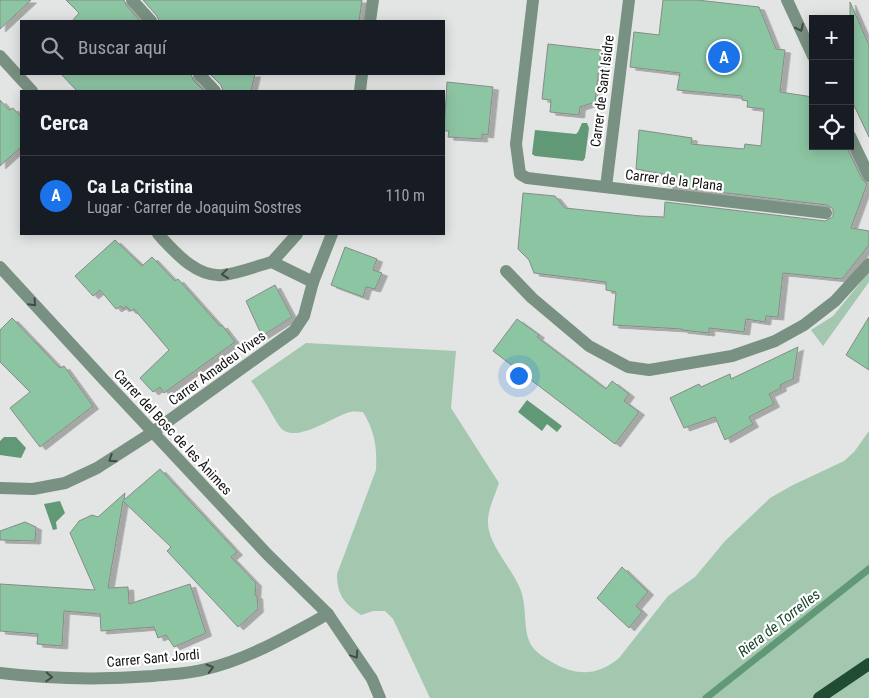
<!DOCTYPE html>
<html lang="es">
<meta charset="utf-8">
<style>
:root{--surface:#171b24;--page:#20242c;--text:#f1f3f6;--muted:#9ea1a6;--line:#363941;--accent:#1a73e8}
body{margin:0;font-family:"Roboto Condensed",sans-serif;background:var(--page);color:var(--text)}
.controls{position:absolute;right:15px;top:15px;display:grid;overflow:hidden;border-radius:0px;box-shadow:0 2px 12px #0003}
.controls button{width:45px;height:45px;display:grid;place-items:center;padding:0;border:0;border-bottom:1px solid var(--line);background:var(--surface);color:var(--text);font:25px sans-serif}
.you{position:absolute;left:518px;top:375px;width:18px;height:18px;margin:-12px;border:4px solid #fff;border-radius:50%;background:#1a73e8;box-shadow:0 0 0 8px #1a73e833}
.badge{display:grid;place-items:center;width:32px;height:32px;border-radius:50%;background:var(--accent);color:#fff;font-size:16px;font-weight:700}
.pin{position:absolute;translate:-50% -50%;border:2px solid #fff;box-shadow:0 1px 5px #0006}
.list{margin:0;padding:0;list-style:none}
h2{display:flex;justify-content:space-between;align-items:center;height:65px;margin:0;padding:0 20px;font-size:21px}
h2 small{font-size:16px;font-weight:400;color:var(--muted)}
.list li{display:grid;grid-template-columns:32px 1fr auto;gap:15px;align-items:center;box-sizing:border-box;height:80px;padding:0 20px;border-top:1px solid var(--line)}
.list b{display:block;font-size:19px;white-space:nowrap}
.list p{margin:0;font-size:16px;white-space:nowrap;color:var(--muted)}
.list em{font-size:16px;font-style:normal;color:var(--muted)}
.icon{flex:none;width:28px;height:28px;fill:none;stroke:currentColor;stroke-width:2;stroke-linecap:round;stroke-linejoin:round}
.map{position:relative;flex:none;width:869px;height:698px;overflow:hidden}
.search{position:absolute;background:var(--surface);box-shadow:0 2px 12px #0003;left:20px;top:20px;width:425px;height:55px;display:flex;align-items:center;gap:12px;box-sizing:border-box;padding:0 18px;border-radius:0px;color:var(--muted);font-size:19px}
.panel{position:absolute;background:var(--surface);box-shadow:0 2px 12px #0003;left:20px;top:90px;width:425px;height:145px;border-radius:0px}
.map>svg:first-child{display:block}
.green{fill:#a4c7b0}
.water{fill:#619977}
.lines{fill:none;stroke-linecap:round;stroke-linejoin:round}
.stream{stroke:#619977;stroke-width:7}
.building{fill:#8cc5a2;stroke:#878b89;filter:url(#shadow)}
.street{stroke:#799182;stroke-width:12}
.primary{stroke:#1f4c33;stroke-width:12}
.oneway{stroke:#3f4b44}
.labels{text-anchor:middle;stroke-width:4.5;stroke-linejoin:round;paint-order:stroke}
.street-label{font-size:14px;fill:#101211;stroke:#fff}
.water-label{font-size:15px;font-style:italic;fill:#19452d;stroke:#fff}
</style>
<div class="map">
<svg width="869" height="698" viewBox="0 0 869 698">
<defs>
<filter id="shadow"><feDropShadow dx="5.5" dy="3" stdDeviation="0" flood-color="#0004"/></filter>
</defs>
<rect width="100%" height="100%" fill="#e2e5e3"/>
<!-- green -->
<g class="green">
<polygon points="869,272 869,282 823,346 811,330 833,316"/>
<path d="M306 343 456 351 451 408 499 483C495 495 489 507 488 519 486 544 513 568 521 591 527 608 523 628 530 643 535 652 542 656 550 661 574 676 597 677 619 658L668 596 695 577 725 541 770 498 791 486 844 461 854 452 869 431V698H430L393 619 385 611H373L361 615C344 603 337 595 337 574L376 470C377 447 375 432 363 412 359 412 354 411 351 412 334 415 295 446 280 427 270 412 263 396 251 381Z"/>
</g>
<!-- water -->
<g class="water">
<polygon points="582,123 587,123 589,128 585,158 583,161 535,156 532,154 535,130 576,134 578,132"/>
<polygon points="527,400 562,426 557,432 547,424 542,431 518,412"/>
<polygon points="4,437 16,437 26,448 21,458 0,455 0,441"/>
<polygon points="60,501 65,513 56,522 57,529 53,530 44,504"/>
</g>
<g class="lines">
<!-- stream -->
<polyline class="stream" points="706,698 869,569"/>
</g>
<!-- building -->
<g class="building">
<polygon points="0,0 31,0 0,29"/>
<polygon points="66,0 124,0 126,5 140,21 72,21 79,13"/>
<polygon points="143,0 362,0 359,21 159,21 157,16"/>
<polygon points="663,0 697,0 759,7 776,49 785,50 780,92 813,97 813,146 846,146 862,179 867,184 851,228 869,231 869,245 842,279 783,273 778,317 766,316 765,322 746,319 744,332 709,328 709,333 682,330 682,329 613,325 616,292 606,290 606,282 534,273 529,260 518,249 523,193 555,196 565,208 641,216 664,217 665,202 825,221 833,217 833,209 827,205 667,186 668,175 636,169 639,130 692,138 691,144 744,149 745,144 761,146 764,109 747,107 748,101 742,100 742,96 677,90 680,73 630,67 634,32 659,35"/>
<polygon points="850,2 869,45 869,137 850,97"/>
<polygon points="548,44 601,50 595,102 580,107 579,115 550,112 551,100 542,99"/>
<polygon points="61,74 191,74 193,80 204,91 77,91"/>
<polygon points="210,74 255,74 251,91 223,91 221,85"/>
<polygon points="447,82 493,87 488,135 482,134 482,139 448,137 449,131 444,131"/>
<polygon points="0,100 9,110 13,108 21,117 21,147 0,166"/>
<polygon points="115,240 142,266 152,257 175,281 178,279 220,326 222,325 235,342 164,393 160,387 153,392 140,378 169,350 134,309 131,311 126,306 124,309 121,306 116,309 100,290 93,296 75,276"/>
<polygon points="345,247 377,259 373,270 382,273 375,289 366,287 363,297 331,285"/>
<polygon points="275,285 292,317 262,336 246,301"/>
<polygon points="869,317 869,370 846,355"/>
<polygon points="12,318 60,368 64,366 93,406 40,447 10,408 30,392 0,362 0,330"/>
<polygon points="517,319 539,335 537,337 606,389 612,381 629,394 624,401 639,412 615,444 493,351"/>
<polygon points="798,347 793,379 780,385 781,388 769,394 774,404 749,417 753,424 725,440 715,417 684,428 670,398 699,384 701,387 730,374 731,379"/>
<polygon points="160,469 237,552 231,557 256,583 255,595 257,596 258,609 238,627 167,551 171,547 123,501 108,588 128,587 129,604 190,584 206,633 174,647 166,635 158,638 154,627 101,631 100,614 64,611 62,646 37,644 38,634 0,631 0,584 95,590 70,533 79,521 92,515 98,517 125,493 124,500"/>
<polygon points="25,522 36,527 35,541 0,540 0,531"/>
<polygon points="622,567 648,592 636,606 642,612 629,628 597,598"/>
</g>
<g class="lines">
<!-- street -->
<g class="street">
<polyline points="132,0 151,21"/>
<polyline points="533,0 516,144 520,174 527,178 826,213"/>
<polyline points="787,0 813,56"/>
<polyline points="370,21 373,0"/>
<polyline points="0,56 32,91"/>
<polyline points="199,74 215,91"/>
<polyline points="360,91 362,74"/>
<polyline points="850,136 869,176"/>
<polyline points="606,187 629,0"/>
<path d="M158 234C174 251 196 278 223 275 240 273 256 266 272 262"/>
<polyline points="272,262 313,282 332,234"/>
<polyline points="272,262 297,234"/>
<polyline points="0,267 105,381 267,554 328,614 372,679 380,698"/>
<polyline points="506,271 532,298 589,346 628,367 649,370 732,356 775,341 804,325 835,301 869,264"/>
<polyline points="0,488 33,489 65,483 97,468 153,432 294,331 304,316 313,282"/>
<path d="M0 673C50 679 102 680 153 676 170 674 189 674 206 669 249 659 289 635 328 614"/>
</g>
<!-- primary -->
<polyline class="primary" points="819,698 869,664"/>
</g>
<!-- one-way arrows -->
<defs><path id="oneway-chevron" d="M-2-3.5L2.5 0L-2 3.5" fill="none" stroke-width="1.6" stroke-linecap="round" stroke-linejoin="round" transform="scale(1.25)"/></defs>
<g class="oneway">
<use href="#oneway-chevron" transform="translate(800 28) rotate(65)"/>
<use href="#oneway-chevron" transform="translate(225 274) rotate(173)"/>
<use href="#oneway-chevron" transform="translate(33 303) rotate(47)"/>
<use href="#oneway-chevron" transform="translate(112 459) rotate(147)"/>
<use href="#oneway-chevron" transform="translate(355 655) rotate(56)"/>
<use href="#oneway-chevron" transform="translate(210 668) rotate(-16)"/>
<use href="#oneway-chevron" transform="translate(49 677) rotate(3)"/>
</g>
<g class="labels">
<!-- street labels -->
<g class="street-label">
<text transform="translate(602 91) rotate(-83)" y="5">Carrer de Sant Isidre</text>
<text transform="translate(674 180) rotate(7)" y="5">Carrer de la Plana</text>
<text transform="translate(217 368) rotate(-36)" y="5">Carrer Amadeu Vives</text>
<text transform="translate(173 432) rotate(47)" y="5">Carrer del Bosc de les Ànimes</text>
<text transform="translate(153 658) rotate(-5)" y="5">Carrer Sant Jordi</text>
</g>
<!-- water labels -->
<g class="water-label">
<text transform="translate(779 623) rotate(-38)" y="5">Riera de Torrelles</text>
</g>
</g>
</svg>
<div class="controls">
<button>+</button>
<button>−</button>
<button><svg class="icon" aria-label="locate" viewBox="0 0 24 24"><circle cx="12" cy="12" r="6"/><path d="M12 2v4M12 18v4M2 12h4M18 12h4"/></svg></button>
</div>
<div class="you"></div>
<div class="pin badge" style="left:724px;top:57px">A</div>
<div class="search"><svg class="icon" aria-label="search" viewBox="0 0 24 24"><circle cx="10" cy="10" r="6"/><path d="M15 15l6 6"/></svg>Buscar aquí</div>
<section class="panel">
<h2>Cerca<small></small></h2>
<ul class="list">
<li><span class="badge">A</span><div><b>Ca La Cristina</b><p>Lugar · Carrer de Joaquim Sostres</p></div><em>110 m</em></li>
</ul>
</section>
</div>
